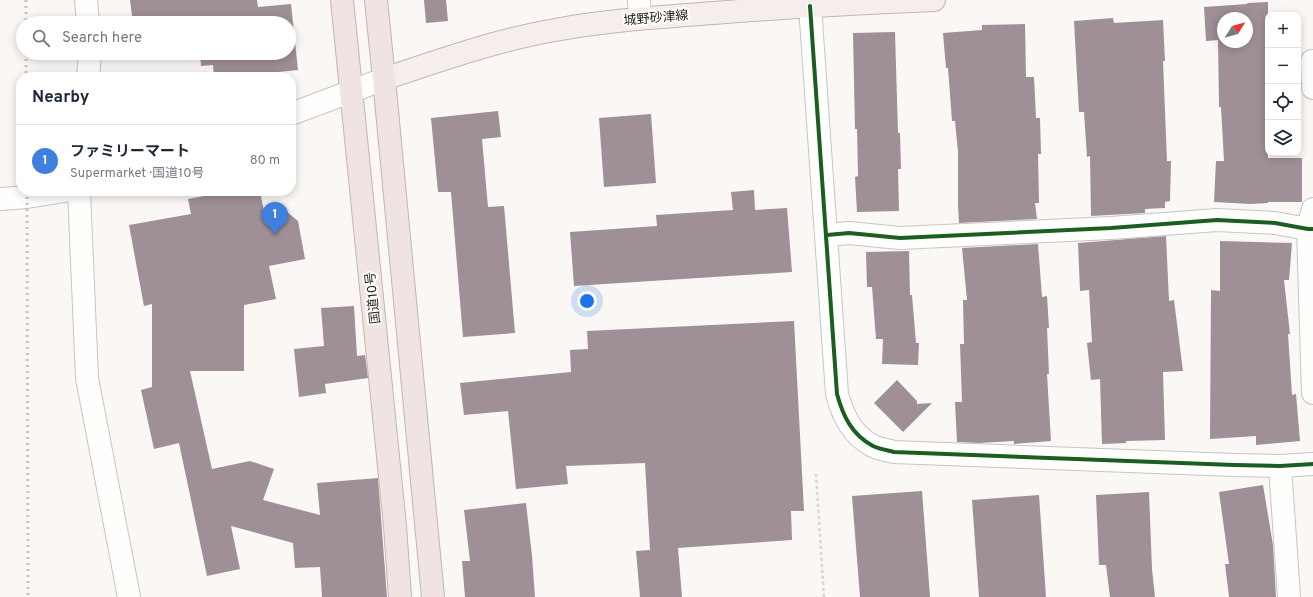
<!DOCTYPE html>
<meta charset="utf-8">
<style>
:root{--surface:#fff;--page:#f2f2f3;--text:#1f2937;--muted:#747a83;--line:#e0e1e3;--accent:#b45309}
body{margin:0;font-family:Overpass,"Noto Sans JP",sans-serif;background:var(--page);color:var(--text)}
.controls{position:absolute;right:12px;top:12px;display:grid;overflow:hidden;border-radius:8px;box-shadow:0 2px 10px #0003}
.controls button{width:36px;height:36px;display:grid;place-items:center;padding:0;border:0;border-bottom:1px solid var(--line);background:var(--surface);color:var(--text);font:20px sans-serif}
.compass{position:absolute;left:1217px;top:12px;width:36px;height:36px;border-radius:50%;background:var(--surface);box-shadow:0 2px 10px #0003;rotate:53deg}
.you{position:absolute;left:587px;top:301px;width:14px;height:14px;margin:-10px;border:3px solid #fff;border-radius:50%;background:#1a73e8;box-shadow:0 0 0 6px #1a73e833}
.badge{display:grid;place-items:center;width:26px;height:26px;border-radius:50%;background:var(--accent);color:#fff;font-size:13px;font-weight:700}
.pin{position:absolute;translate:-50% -33px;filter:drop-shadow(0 1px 2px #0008)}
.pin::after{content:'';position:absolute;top:21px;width:14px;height:12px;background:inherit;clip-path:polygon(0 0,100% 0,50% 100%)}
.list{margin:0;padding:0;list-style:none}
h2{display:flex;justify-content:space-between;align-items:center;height:52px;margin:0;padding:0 16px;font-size:17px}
h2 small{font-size:13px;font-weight:400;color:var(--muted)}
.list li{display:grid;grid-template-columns:26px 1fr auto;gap:12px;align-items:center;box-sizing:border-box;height:72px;padding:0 16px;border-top:1px solid var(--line)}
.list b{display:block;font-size:15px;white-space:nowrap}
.list p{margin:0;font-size:13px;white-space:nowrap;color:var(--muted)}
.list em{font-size:13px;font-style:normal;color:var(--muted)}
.icon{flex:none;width:22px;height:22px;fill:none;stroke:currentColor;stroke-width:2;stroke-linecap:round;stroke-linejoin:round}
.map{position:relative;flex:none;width:1313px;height:597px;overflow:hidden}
.search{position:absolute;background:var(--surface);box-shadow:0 2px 10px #0003;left:16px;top:16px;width:280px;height:44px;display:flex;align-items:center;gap:10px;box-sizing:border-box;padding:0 14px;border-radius:22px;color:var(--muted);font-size:15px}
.panel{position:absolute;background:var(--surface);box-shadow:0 2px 10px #0003;left:16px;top:72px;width:280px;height:124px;border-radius:16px}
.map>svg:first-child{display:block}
.building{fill:#9f8f96;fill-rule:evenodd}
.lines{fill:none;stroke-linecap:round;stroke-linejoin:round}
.minor-casing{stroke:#c8c5c1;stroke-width:24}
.major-casing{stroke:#c2b5b2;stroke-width:24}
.highway-casing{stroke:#c2b5b2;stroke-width:24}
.path{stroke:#d6d5d4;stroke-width:2.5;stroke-dasharray:3 3;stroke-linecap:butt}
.minor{stroke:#fefefd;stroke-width:22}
.major{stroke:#f6eeed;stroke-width:22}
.highway{stroke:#f0e4e2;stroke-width:22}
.rail{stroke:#c4c3c2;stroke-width:3;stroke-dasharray:2 4;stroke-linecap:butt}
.cycleway-casing{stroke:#fff;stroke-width:6}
.cycleway{stroke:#1b5e20;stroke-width:4}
.labels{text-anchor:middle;stroke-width:4;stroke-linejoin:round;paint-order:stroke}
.street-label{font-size:13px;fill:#211d18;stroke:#fff}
</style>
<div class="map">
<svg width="1313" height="597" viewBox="0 0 1313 597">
<rect width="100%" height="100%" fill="#faf7f4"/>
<!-- building -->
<g class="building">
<polygon points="130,0 257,0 258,7 291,4 298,70 229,77 214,77 213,65 201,66 200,53 289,53 289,23 133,23"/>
<polygon points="424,0 446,0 448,21 426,23"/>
<path d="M1268 2V158H1302V202H1268V203L1250 204 1214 202 1216 161H1224L1221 107H1219L1218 40 1206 41 1204 7 1247 4V3ZM1223 18H1247V42H1223Z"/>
<polygon points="1113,18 1114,23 1163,20 1165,61 1163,61 1167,161 1171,161 1170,201 1165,202 1165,208 1145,209 1145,213 1091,216 1090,156 1087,157 1084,112 1079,112 1074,21"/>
<polygon points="1025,24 1026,77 1034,77 1036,118 1040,118 1041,154 1038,154 1039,203 1035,203 1037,219 959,223 958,206 958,152 955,121 952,121 948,68 946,68 943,33 982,30 982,25"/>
<polygon points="895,32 898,133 900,133 901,169 898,169 899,211 857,212 855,177 858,176 857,129 855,129 853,33"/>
<polygon points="498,111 501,137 482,139 488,207 504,206 515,333 463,337 451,192 438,192 431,118"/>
<polygon points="651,114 656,183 604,187 599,118"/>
<polygon points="754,190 755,210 787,208 792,272 574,286 570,232 657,226 656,215 733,210 731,192"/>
<polygon points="231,191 260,191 265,216 287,212 298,221 305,259 269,266 276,299 244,305 244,371 190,371 212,469 250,461 274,469 263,500 320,515 317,483 378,478 387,597 322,597 320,567 295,568 293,543 231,526 240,569 207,576 179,443 154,449 141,390 152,387 152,304 144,306 129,225 191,214 188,199"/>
<polygon points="1166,236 1169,301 1174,300 1183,371 1163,372 1165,440 1126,441 1126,443 1102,444 1100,379 1091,380 1087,343 1092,342 1089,290 1080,291 1078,243"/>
<polygon points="1220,241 1292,243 1289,280 1284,280 1290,334 1288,334 1292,395 1296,394 1300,441 1256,445 1256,436 1210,439 1211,290 1220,291"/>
<polygon points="1038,244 1042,297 1047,296 1049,328 1047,328 1049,374 1047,374 1051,441 1014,444 1014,441 979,443 957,442 955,402 962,402 960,344 964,344 963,300 967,300 962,248"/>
<polygon points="909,251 910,295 912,295 916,343 919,343 918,365 882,364 883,339 876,339 872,287 867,287 866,252"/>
<polygon points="354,306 357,356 365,355 368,378 325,384 326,393 299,397 294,349 324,346 321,308"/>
<polygon points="794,321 804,511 791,511 792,540 678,548 682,597 640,597 636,551 650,550 645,463 566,466 568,484 516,489 508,411 464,415 460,383 571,372 570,350 588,349 587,331"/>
<polygon points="897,380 917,401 917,404 932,403 903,432 874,403"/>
<polygon points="1263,485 1273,545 1276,597 1229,597 1225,564 1229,564 1219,492"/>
<polygon points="922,491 930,597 860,597 852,496"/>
<polygon points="1149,492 1152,569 1155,597 1110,597 1106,565 1099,565 1096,495"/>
<polygon points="1039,495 1046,597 979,597 972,500"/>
<polygon points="526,503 532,556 535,597 465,597 462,561 470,561 464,510"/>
</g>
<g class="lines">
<defs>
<g id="minor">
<polyline points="86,0 88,23"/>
<polyline points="639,0 640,18"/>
<path d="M810 6 837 394C843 416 852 435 873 446 879 449 887 450 894 452L1234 465 1280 466 1313 464"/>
<polyline points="1312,61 1313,88"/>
<polyline points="88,77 90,53"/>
<polyline points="291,114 384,79"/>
<polyline points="79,191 87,378 129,597"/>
<polyline points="0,199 27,197 64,191"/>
<polyline points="1313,209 1308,229 1313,393"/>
<polyline points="827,235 849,233 900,238 1111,228 1217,220 1275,223 1308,229 1313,229"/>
<polyline points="1280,466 1289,597"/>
</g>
<path id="major" d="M384 79C441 60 497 40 555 30 608 20 661 17 714 13 788 7 861 3 934 0"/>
<g id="highway">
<polyline points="342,0 395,526 400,597"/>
<polyline points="376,0 384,79 433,597"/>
</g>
</defs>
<!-- minor casing -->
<use href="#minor" class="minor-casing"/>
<!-- major casing -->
<use href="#major" class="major-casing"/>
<!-- highway casing -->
<use href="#highway" class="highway-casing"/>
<!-- path -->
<polyline class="path" points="816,474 824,597"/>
<!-- minor -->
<use href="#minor" class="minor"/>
<!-- major -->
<use href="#major" class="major"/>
<!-- highway -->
<use href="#highway" class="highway"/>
<!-- rail -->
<g class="rail">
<polyline points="26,0 26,23"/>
<polyline points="26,53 26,77"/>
<polyline points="27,191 28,597"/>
</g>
<defs>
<g id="cycleway">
<path d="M810 6 837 394C843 416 852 435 873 446 879 449 887 450 894 452L1234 465 1280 466 1313 464"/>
<polyline points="827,235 849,233 900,238 1111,228 1217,220 1275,223 1308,229 1313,229"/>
</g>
</defs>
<!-- cycleway casing -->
<use href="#cycleway" class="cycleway-casing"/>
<!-- cycleway -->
<use href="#cycleway" class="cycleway"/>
</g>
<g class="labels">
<!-- street labels -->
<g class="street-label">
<text transform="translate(656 17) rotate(-5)" y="5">城野砂津線</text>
<text transform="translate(372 298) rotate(-96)" y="5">国道10号</text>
</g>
</g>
</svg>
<div class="controls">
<button>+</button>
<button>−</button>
<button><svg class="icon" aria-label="locate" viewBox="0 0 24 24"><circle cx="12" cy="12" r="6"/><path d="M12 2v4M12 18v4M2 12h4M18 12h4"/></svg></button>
<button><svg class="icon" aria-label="layers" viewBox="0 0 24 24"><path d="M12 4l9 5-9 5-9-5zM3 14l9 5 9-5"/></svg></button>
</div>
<svg class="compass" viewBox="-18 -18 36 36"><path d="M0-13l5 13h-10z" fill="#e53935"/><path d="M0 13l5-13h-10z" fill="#747a83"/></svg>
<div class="you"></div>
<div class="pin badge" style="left:275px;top:235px;background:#3f7fe0">1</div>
<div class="search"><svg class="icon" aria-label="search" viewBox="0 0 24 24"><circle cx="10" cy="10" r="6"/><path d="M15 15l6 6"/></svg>Search here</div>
<section class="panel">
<h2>Nearby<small></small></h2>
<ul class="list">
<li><span class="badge" style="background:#3f7fe0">1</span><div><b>ファミリーマート</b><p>Supermarket · 国道10号</p></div><em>80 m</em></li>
</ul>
</section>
</div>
